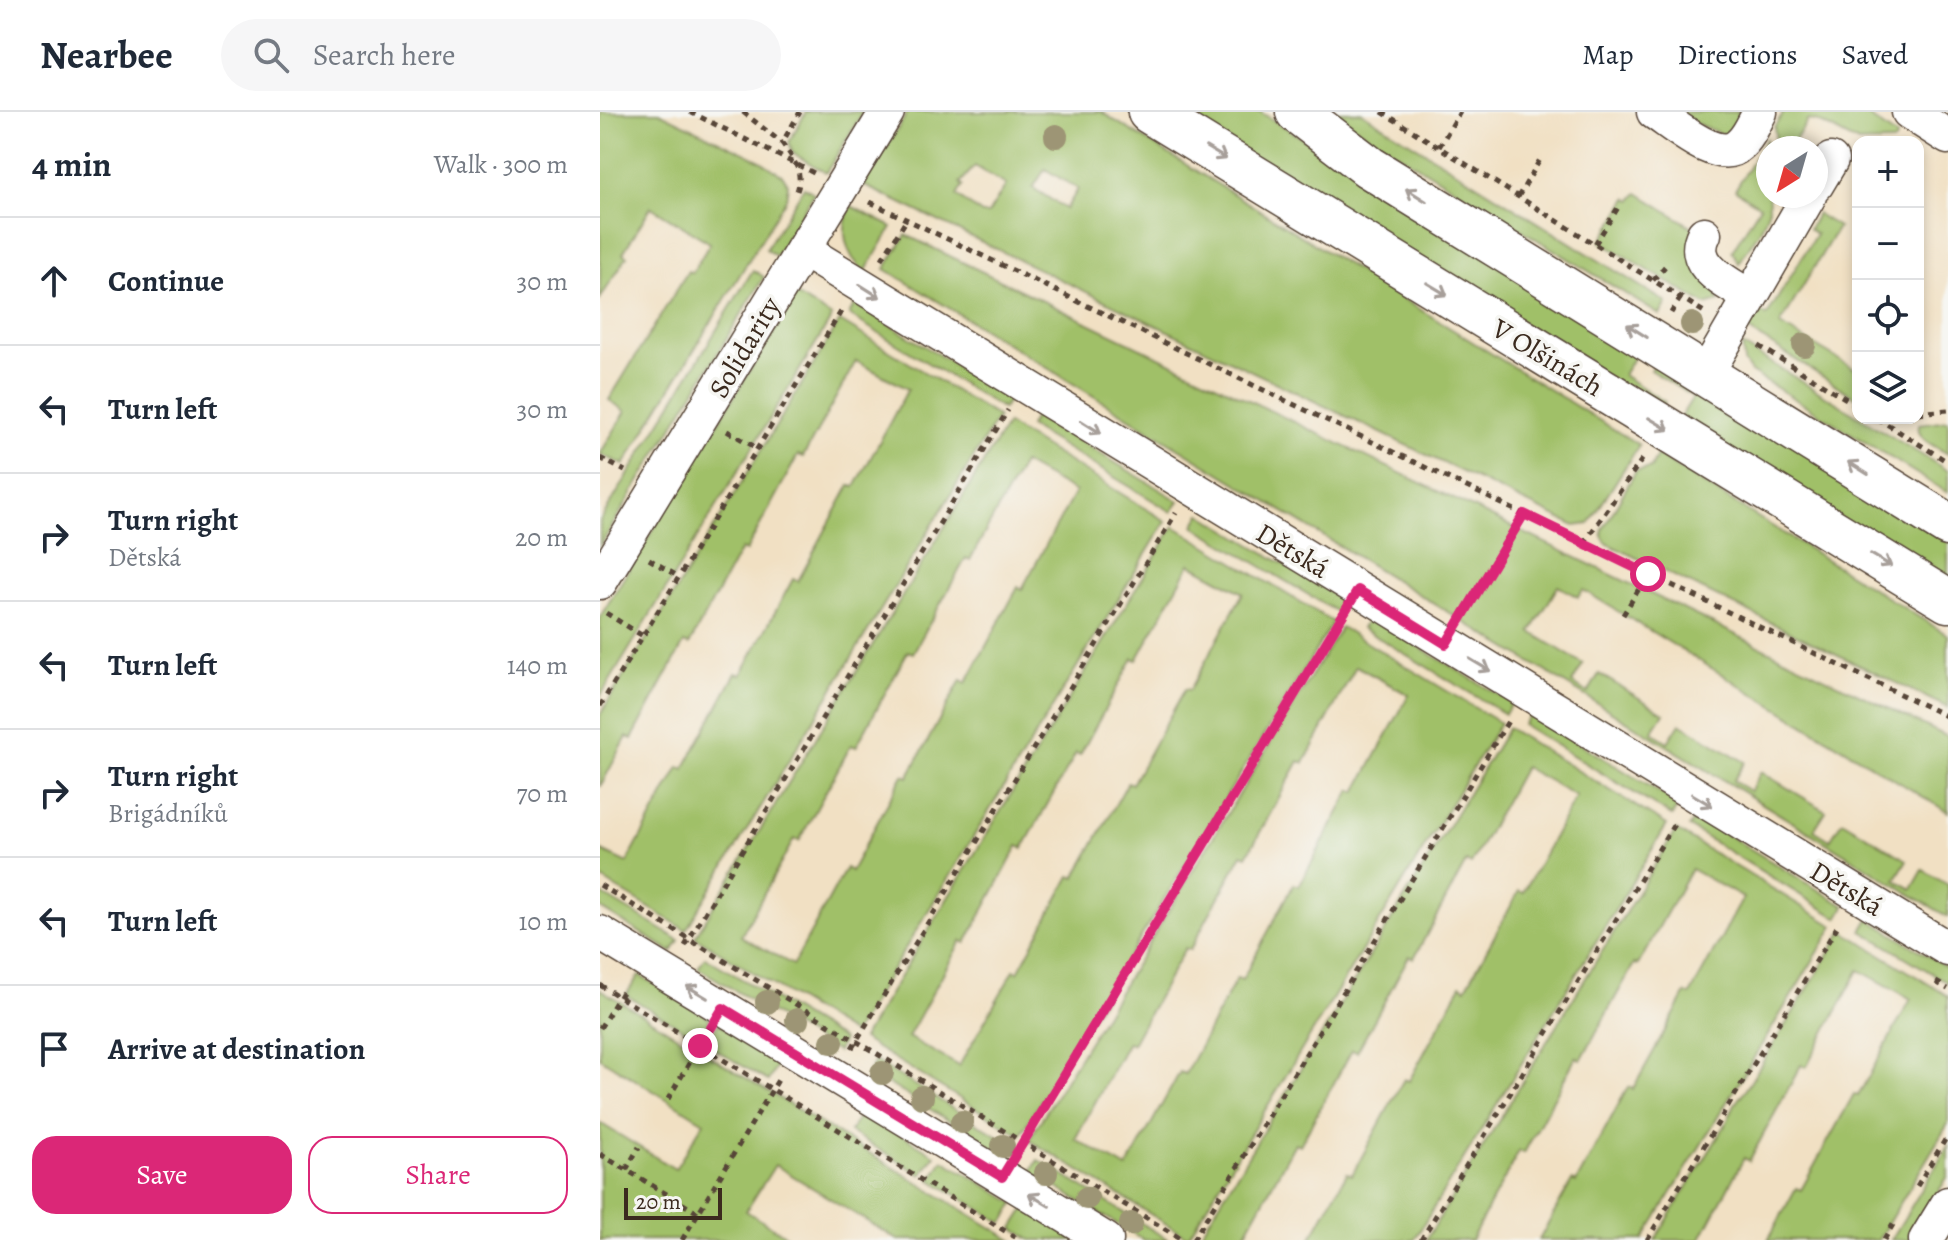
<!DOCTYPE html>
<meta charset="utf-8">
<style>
:root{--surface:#fff;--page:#f6f6f7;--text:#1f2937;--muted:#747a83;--line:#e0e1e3;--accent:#db2777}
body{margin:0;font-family:Alegreya,serif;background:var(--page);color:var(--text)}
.controls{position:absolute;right:24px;top:24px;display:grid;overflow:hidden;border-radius:16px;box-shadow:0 4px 12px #0003}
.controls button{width:72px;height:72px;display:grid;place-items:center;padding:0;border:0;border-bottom:2px solid var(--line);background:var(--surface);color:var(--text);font:40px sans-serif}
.compass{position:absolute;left:1156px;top:24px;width:72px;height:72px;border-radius:50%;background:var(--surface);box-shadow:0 4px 12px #0003;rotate:217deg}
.scale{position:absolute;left:24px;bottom:20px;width:98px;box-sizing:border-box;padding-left:8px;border:4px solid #3b2a1e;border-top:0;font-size:22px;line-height:28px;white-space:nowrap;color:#3b2a1e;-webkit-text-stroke:6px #f6f6f2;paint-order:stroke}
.stop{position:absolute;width:24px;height:24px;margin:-18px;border:6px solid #db2777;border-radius:50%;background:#fff}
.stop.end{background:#db2777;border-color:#fff;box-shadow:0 2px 8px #0008}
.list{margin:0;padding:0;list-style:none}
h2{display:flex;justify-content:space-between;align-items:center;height:104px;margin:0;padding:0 32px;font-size:34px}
h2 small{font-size:26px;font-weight:400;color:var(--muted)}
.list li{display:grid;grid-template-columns:52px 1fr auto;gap:24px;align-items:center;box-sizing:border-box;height:128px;padding:0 32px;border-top:2px solid var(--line)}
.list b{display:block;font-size:30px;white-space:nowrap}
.list p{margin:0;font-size:26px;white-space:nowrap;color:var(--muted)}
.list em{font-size:26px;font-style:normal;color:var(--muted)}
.actions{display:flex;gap:16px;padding:24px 32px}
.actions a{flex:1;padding:18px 0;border:2px solid var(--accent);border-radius:24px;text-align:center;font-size:28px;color:var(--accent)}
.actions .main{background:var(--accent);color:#fff}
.icon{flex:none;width:44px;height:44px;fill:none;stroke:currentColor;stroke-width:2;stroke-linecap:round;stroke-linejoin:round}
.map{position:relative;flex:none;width:1348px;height:1128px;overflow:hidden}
header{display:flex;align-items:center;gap:48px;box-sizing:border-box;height:112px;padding:0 40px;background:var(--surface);border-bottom:2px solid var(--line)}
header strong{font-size:38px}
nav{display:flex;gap:44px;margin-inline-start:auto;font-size:28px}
.search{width:560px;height:72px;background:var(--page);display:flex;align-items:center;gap:20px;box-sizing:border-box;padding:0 28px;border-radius:44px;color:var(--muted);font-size:30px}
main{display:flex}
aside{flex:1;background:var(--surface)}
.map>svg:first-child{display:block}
.green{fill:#a0c068;stroke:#6e7543;stroke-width:2;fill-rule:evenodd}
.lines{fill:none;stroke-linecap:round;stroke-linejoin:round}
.minor-casing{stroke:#564537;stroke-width:37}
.major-casing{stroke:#564537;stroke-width:45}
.path{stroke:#564537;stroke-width:5;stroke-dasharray:6 6;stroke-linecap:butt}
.minor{stroke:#fff;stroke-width:34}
.major{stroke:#fff;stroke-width:42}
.tree{fill:#9d9574}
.oneway{stroke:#a79f9a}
.route{stroke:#db2777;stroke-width:10}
.labels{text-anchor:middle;stroke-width:7;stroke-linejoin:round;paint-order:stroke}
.street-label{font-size:28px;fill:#3b2a1e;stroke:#f6f6f2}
</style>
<header>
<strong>Nearbee</strong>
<div class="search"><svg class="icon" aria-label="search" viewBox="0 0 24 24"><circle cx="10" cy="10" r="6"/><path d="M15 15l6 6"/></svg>Search here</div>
<nav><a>Map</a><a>Directions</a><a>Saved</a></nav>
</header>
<main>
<aside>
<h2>4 min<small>Walk · 300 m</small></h2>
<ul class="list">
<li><svg class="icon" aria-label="ahead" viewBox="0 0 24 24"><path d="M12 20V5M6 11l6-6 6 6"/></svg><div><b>Continue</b></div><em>30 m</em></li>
<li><svg class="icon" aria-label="left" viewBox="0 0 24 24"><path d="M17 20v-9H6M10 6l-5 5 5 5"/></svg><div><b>Turn left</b></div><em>30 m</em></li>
<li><svg class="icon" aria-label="right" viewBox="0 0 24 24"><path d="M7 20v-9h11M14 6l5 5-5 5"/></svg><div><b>Turn right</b><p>Dětská</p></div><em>20 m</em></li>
<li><svg class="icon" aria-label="left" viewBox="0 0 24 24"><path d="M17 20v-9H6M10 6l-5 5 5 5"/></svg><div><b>Turn left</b></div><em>140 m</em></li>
<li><svg class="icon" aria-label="right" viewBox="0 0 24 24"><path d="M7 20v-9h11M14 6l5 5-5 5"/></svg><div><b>Turn right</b><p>Brigádníků</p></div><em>70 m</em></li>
<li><svg class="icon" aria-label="left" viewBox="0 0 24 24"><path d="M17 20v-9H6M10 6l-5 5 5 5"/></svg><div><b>Turn left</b></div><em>10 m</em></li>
<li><svg class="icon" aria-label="arrive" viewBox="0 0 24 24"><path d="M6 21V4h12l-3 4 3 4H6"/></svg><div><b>Arrive at destination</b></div></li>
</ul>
<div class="actions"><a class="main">Save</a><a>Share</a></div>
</aside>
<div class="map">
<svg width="1348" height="1128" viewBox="0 0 1348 1128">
<rect width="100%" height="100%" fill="#f6f6f2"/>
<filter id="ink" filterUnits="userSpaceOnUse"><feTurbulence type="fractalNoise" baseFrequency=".0125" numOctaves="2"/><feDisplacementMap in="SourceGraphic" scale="16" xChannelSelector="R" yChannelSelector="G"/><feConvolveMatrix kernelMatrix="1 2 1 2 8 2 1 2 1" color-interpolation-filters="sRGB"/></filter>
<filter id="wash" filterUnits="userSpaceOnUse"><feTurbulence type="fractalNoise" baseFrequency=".006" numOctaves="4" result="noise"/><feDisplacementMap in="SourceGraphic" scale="32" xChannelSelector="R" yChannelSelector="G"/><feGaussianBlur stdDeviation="1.8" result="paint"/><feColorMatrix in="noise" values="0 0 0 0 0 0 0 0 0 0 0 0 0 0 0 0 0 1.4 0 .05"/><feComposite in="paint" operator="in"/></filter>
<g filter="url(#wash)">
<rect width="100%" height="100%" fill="#f1e0c3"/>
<!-- green -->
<g class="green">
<polygon points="0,0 59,0 161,49 183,64 188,72 186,87 24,353 0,342 26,299 9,288 88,159 92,161 110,131 51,95 23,141 27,144 0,187"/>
<polygon points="206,0 263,0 226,61 193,41 189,30"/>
<path d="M308 0H501L1039 333 989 412 975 414 263 73ZM375 54 406 73 388 102H382L357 84 363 73 360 71ZM445 57 478 77 466 97 433 76Z"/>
<polygon points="570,0 660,0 1040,234 1023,263 1065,290 1059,301"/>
<polygon points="730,0 761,0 1067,191 1060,203"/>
<polygon points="1068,0 1145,0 1129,25"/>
<polygon points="1184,0 1262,0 1297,25 1294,30 1258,31 1219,10 1208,8 1190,36 1177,36 1174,15"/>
<polygon points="1166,27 1169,96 1162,115 1139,151 1132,139 1160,94 1135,78"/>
<polygon points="204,75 214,81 176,144 166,137"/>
<polygon points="1038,81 1092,115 1119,189 1106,193 1001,130 1028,86 1032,88"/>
<path d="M251 94 292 115 265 160C245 143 239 118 251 94Z"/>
<polygon points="1217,102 1238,115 1180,213 1258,259 1258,287 1148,218 1159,200 1167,204 1216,122 1209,117"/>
<polygon points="306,123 1348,625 1348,700 983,478 978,485 958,474 931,520 983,552 972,571 988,581 999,562 1064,601 1052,620 1068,630 1080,611 1145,650 1133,669 1150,679 1161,660 1226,699 1214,718 1230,728 1242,709 1307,748 1295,768 1312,777 1323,758 1348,773 1348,805 285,157"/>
<polygon points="153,158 164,165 0,434 0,409"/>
<polygon points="196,183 232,205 0,585 0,505"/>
<polygon points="255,192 410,286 403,297 249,203"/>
<polygon points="240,209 398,305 86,818 0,766 0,738 27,751 79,655 84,657 136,561 141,563 193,467 198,469 250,373 255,375 308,277 256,249 203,345 198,343 146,439 141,437 89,533 84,531 32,627 27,625 0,675 0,603"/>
<polygon points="1142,233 1348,359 1348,381 1151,260 1144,250"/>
<polygon points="1058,246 1348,425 1348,479 1076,312 1093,285 1050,258"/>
<polygon points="436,303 579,389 572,400 429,314"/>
<path d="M1348 308V342C1336 334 1315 328 1319 312Z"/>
<path d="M407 312 566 409 253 922 95 825ZM423 351 475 380 422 477 418 475 366 571 361 568 308 665 303 663 251 759 246 756 193 853 141 824 194 727 199 729 251 633 256 635 308 539 313 541 366 446 370 448Z"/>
<polygon points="1057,343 1348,523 1348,596 1006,431 1002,424 1003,417 1036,359 1051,356"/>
<polygon points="601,402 744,489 737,500 594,414"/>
<path d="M574 414 733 510 420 1023 262 927ZM590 452 643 481 590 578 585 577 532 672 528 670 475 766 470 764 418 860 414 858 359 954 308 925 361 829 366 831 418 734 423 736 476 641 480 643 533 546 537 548Z"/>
<polygon points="769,505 912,591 905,602 762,516"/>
<path d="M741 515 900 611 588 1125 429 1028ZM756 554 809 583 756 680 751 678 699 774 694 772 642 868 637 866 585 962 580 960 527 1056 475 1027 528 930 532 932 585 836 590 838 642 742 647 744 699 649 704 651Z"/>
<polygon points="930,602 1079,692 1072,704 923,613"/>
<polygon points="908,616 1067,713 814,1128 710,1128 747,1061 752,1063 804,967 809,969 861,873 866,876 919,779 923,781 976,684 924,655 871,752 866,750 814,846 809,844 757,940 752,938 700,1033 695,1031 642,1128 597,1128"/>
<polygon points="1096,704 1245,794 1238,806 1089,715"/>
<polygon points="1076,718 1234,814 1043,1128 939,1128 972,1069 976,1071 1028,975 1033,977 1086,881 1090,883 1143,786 1091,757 1038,853 1034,852 981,948 976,945 924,1041 919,1039 871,1128 826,1128"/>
<polygon points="0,781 79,828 72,840 0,796"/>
<polygon points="1269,807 1348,856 1348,871 1262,819"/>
<polygon points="1243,819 1348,884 1348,1012 1278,1128 1168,1128 1196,1076 1201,1078 1254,982 1258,984 1311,887 1259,858 1206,955 1201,953 1149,1049 1144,1046 1100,1128 1055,1128 1126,1012 1135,992 1148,974"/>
<polygon points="105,845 243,928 237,940 98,856"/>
<polygon points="39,863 110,906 98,926 26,883"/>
<polygon points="0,877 412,1128 298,1128 175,1053 146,1099 193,1128 0,1128 0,1011 75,1057 104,1010 0,946"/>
<polygon points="118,912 180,949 168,969 106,932"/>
<polygon points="275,949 413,1033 407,1044 269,960"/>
<polygon points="262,999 335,1043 322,1063 250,1020"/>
<polygon points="1348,1034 1348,1064 1309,1128 1291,1128"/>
<polygon points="343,1048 415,1091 403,1111 331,1068"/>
<polygon points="438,1048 569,1128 544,1128 431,1060"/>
<polygon points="425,1097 476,1128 431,1128 413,1116"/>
</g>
</g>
<g filter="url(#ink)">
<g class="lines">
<defs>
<g id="minor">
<path d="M1054 0C1073 12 1119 53 1139 33 1149 25 1154 11 1160 0"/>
<polyline points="1309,0 1348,25"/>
<polyline points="1216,73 1231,48"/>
<path d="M1104 122C1088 154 1127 170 1150 185"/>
<polyline points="203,138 1348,837"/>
<polyline points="1106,262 1209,84"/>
<polyline points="0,470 287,0"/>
<polyline points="0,821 506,1128"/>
<polyline points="1326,1128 1348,1092"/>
</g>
<g id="major">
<polyline points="549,0 1348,489"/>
<polyline points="697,0 769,55 1348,413"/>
</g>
</defs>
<!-- minor casing -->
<use href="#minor" class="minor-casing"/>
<!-- major casing -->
<use href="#major" class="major-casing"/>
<!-- path -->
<g class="path">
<polyline points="90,0 214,61"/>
<polyline points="143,0 182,31"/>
<polyline points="782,0 1104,200"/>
<polyline points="839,35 860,0"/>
<path d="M197 79C204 60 193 46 182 31L200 0"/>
<polyline points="918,85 941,46"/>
<polyline points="270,90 1348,605"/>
<polyline points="995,132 1019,94"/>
<polyline points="282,147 307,107"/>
<polyline points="1053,168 1068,151"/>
<polyline points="1071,201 1081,185"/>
<polyline points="1159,234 1258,294"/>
<polyline points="1318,301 1348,298"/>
<polyline points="1277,306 1348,350"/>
<polyline points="127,319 157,336"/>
<polyline points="0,346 25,359"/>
<polyline points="984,431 1043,346"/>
<polyline points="49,447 79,465"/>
<polyline points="6,501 43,524"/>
<polyline points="863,503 924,402"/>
<polyline points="1023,503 1048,462"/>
<polyline points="0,594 242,198"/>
<polyline points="0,773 583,1128"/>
<polyline points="85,834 408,298"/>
<polyline points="1336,870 1348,877"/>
<polyline points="0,873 420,1128"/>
<polyline points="0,916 25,875"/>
<polyline points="252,936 576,401"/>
<polyline points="68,987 106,923"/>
<polyline points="420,1037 742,505"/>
<polyline points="0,1042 98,1101"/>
<polyline points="26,1058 39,1035"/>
<polyline points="1317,1074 1348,1023"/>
<polyline points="82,1128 178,968"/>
<polyline points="593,1128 910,606"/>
<polyline points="821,1128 1076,709"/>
<polyline points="1047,1128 1240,810"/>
<polyline points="1284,1128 1295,1109"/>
</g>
<!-- minor -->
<use href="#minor" class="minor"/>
<!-- major -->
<use href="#major" class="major"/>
</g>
<!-- trees -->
<g class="tree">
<circle cx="456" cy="24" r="12"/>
<circle cx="1092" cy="212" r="12"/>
<circle cx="1204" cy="233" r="12"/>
<circle cx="167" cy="890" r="12"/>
<circle cx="197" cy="908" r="12"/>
<circle cx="232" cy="930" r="12"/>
<circle cx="282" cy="961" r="12"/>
<circle cx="322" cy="985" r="12"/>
<circle cx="362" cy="1010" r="12"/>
<circle cx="403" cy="1034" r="12"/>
<circle cx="446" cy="1061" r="12"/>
<circle cx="487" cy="1086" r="12"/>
<circle cx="531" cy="1112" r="12"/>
</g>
<!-- one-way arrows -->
<defs><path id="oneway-shaft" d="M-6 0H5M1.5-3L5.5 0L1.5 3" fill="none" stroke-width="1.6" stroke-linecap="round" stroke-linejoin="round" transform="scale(2)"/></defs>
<g class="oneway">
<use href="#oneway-shaft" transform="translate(616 41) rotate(31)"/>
<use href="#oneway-shaft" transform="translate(816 83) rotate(-148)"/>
<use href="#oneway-shaft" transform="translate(837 177) rotate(31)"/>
<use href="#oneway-shaft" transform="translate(270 179) rotate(32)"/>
<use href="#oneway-shaft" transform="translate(1037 219) rotate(-148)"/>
<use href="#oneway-shaft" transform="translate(1059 312) rotate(31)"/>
<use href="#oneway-shaft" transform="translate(491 315) rotate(32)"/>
<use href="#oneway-shaft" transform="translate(1258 356) rotate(-148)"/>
<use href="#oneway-shaft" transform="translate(1281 448) rotate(31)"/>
<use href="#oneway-shaft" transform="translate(880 553) rotate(31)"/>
<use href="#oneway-shaft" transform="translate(1102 688) rotate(31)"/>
<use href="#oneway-shaft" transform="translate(97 880) rotate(-149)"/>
<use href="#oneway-shaft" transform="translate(439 1088) rotate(-149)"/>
</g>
</g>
<g class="lines" filter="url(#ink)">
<!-- route -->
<polyline class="route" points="100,934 123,896 402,1065 758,478 846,532 924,402 1048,462"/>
</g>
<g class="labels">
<!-- street labels -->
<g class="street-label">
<text transform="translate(144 235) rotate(-59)" y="10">Solidarity</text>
<text transform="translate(948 245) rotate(31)" y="10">V Olšinách</text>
<text transform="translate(693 438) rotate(31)" y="10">Dětská</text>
<text transform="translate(1247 776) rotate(31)" y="10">Dětská</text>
</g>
</g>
</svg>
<div class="controls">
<button>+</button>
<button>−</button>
<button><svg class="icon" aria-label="locate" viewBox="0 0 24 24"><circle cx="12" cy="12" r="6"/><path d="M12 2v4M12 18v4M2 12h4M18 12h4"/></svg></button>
<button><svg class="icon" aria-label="layers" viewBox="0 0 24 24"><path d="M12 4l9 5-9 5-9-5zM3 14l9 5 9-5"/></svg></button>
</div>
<svg class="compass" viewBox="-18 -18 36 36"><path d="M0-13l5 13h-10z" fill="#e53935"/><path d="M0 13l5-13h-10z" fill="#747a83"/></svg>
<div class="scale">20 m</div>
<div class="stop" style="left:1048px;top:462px"></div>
<div class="stop end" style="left:100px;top:934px"></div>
</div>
</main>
